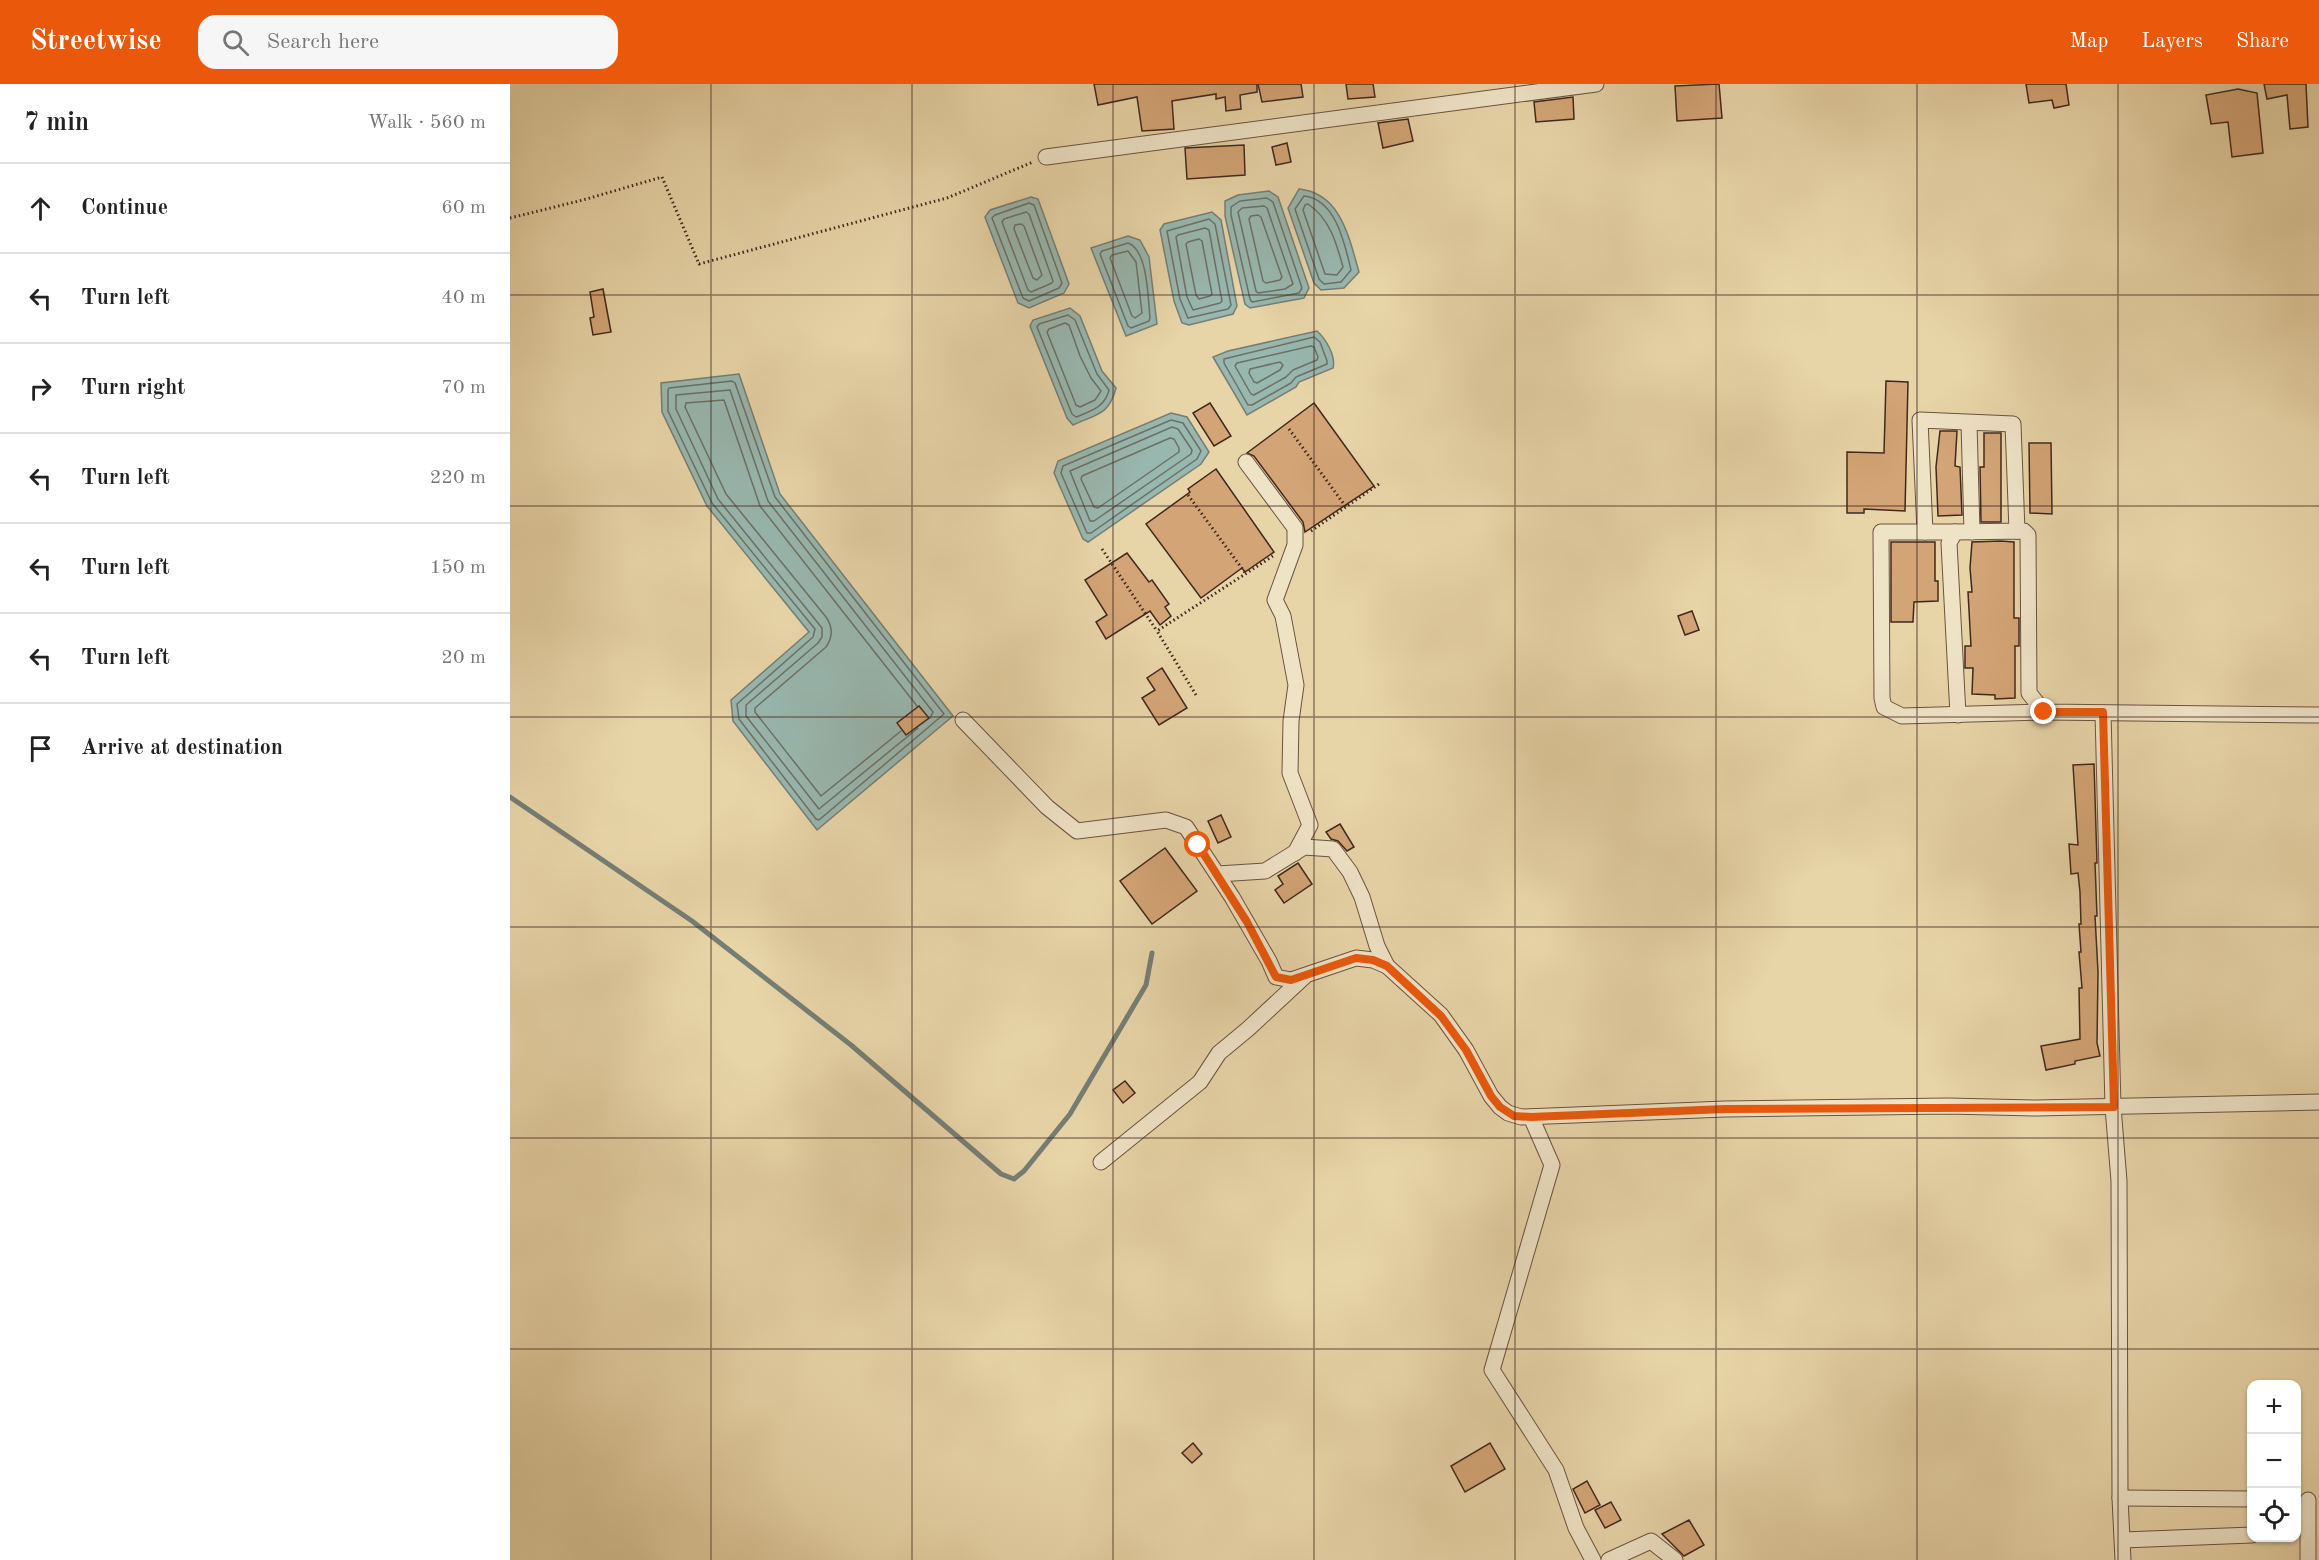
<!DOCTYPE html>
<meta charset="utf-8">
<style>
:root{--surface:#fff;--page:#f6f6f6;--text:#222;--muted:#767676;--line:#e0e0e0;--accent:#ea580c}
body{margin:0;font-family:"Old Standard TT",serif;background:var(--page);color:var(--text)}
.controls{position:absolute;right:18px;bottom:18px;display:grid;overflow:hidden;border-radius:12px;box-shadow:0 2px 4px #0004}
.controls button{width:54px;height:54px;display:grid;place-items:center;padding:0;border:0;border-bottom:2px solid var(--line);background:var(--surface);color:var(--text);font:30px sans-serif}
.stop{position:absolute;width:18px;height:18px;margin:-14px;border:4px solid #ea580c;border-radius:50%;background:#fff}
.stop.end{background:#ea580c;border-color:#fff;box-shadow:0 2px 6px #0008}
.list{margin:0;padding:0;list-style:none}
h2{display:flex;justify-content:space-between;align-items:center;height:78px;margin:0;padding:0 24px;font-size:26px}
h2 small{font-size:20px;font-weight:400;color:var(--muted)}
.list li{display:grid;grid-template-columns:39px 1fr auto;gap:18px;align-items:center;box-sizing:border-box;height:90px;padding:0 24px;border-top:2px solid var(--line)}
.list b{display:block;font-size:22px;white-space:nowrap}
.list em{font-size:20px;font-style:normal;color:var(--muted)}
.icon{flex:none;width:33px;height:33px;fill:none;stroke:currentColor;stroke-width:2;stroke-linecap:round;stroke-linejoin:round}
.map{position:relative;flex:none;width:1809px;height:1476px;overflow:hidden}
header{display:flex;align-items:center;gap:36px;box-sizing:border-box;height:84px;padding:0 30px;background:var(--accent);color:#fff}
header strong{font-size:28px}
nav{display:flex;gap:33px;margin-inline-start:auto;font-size:21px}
.search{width:420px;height:54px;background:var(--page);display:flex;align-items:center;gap:15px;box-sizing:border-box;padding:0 21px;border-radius:18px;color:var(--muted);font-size:22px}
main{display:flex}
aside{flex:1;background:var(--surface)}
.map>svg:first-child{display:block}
.water{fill:#98b7af;stroke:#757e75;stroke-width:1.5}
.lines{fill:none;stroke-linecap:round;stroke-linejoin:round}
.shore{stroke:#6c7066;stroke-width:1.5}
.stream{stroke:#757e75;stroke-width:5}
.building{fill:#d3a475;stroke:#41281e;stroke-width:1.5}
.street-casing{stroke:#6a5340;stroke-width:17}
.path{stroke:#41281e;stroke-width:3;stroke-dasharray:1.5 3;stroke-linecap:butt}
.street{stroke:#efe3c6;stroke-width:15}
.route{stroke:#ea580c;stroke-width:8}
.grid{fill:none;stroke:#41281e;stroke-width:1.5;stroke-opacity:0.55}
</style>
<header>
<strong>Streetwise</strong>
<div class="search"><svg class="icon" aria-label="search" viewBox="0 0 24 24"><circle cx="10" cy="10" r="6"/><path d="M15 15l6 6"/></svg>Search here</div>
<nav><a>Map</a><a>Layers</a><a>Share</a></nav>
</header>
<main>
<aside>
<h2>7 min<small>Walk · 560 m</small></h2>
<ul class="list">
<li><svg class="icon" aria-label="ahead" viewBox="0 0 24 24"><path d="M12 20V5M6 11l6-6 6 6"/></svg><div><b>Continue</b></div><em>60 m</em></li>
<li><svg class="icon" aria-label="left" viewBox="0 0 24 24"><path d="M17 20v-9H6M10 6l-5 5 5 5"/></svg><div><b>Turn left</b></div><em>40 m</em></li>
<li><svg class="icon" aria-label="right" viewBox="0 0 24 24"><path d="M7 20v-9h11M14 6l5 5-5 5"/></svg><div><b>Turn right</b></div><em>70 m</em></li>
<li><svg class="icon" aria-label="left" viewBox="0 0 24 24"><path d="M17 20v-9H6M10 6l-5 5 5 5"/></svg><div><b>Turn left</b></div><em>220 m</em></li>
<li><svg class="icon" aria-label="left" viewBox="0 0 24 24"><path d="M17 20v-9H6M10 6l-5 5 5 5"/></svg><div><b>Turn left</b></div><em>150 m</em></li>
<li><svg class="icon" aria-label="left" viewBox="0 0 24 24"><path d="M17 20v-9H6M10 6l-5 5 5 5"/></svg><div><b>Turn left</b></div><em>20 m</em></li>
<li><svg class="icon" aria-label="arrive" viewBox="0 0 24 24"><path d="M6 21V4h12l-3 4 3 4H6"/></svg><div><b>Arrive at destination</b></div></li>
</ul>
</aside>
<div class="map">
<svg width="1809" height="1476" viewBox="0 0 1809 1476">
<rect width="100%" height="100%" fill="#e7d4a7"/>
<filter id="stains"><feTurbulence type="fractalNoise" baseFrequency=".00333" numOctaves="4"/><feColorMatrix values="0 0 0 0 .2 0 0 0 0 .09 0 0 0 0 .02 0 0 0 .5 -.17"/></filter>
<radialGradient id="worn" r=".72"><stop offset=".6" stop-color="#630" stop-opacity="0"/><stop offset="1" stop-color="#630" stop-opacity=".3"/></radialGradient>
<!-- water -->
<g class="water">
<path d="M789 105C831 109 839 154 849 188L834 204 811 206 804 199 778 124Z"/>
<polygon points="759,107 768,113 799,204 794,214 740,224 735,220 715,132 715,117 728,111"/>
<polygon points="521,113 528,115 559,200 554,209 519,224 508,219 475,133 480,126"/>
<polygon points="702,128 711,136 727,222 723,230 679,241 672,239 664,217 650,146 654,140"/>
<polygon points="618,152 630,156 639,173 647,240 616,252 581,164"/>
<path d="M560 224 570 232 592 287 606 304C599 331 587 330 563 341L557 334 520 242 523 236Z"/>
<path d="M807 247C816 255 826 272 823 284L789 298 786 303 737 331 703 273 718 267Z"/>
<polygon points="229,290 270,410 443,632 307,746 223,637 221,616 299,548 197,422 152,328 151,299"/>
<polygon points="661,329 677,333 699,368 691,380 578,458 573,455 544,389 548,377"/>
</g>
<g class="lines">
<!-- shore -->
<g class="shore">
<path d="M794 112C826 115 835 161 841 186L831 198 814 200 809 195 785 125Z"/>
<polygon points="757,114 763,118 792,204 789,209 742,218 740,215 721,131 721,123 730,117"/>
<polygon points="519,119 524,121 552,199 549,204 519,217 513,214 482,134 485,131"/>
<path d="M798 120C820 135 826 158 833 183L827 191 815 190 793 126 795 121Z"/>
<polygon points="754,122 757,124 783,200 775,205 748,209 746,207 728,128 732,124"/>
<polygon points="516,128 519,130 543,197 542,199 521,208 518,206 492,138 494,135"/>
<polygon points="748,131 751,133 772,193 770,196 756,199 753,197 739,135 741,132"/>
<polygon points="699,135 705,140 721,221 718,225 678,234 670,215 657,147"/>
<polygon points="511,140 514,142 532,191 527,196 523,194 504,145 505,141"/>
<polygon points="695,144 699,146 712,217 710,219 683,226 677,213 666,153 668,151"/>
<polygon points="689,155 692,157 702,210 700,212 689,215 686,211 676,160 678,158"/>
<path d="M618 159C638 166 638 215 640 234L639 237 621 244 618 242 590 170 592 167Z"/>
<polygon points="618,167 626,178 632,229 625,234 622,232 600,174 602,171"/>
<path d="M558 231 565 236 587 290 599 306C595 323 581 327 566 333L562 330 527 243 529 240Z"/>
<polygon points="555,239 559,241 570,272 581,294 591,307 585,316 570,323 566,321 537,248 539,245"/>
<polygon points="804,253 810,258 817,277 817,280 786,293 781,299 742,321 738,321 714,279 714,275"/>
<polygon points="801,262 804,263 808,273 807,276 783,286 776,293 744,311 741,310 725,282 727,279"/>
<polygon points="770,278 773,281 770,286 747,299 744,298 739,289 740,285"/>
<polygon points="222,297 225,299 265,413 434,630 309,736 306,735 229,635 227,620 303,553 305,545 202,419 158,327 158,306 159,304"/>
<polygon points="661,336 673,339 691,367 687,375 581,449 577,449 551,389 553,382"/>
<polygon points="662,343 668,345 682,366 681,370 584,437 580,437 560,387"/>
<polygon points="660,354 664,355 669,364 669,368 588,424 584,423 571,395 572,392"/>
<polyline points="408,644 309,725 236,632 236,621 308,559 312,553 312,544 208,415 166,325 166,311 220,306 258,417 423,628 420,634"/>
<path d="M391 647 311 712 245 628V624L316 563C323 553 323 543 316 533L216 410 175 323 176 319 214 316 250 422 407 622"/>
</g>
<!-- stream -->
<polyline class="stream" points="0,713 182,837 341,961 491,1090 504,1095 514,1087 560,1030 636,901 642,869"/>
</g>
<!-- building -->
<g class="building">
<polygon points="584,0 747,0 747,8 730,11 731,25 716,27 715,13 706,15 706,10 662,17 664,45 632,47 627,13 588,21"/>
<polygon points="748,0 791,0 793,13 752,18"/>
<polygon points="836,0 863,0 865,13 838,15"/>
<polygon points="1209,0 1212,34 1167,37 1165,2"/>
<polygon points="1516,0 1556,0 1559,21 1544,24 1542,16 1519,19"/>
<polygon points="1754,0 1796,0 1798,43 1780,45 1777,11 1757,15"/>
<polygon points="1728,5 1747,9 1753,69 1722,73 1718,38 1701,40 1696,11"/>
<polygon points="1063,13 1064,35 1026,38 1024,18"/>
<polygon points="898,35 903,57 873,64 868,39"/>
<polygon points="777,59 781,78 766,81 762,63"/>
<polygon points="734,61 735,91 677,95 675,64"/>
<polygon points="93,205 101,248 83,251 80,234 84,233 80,208"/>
<polygon points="1376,297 1398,298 1395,427 1354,425 1354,429 1337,429 1337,368 1374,369"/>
<polygon points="700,319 721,352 704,362 683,329"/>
<polygon points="804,319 864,402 795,448 793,438 744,372 737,369"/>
<polygon points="1430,347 1447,347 1445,382 1450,383 1452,431 1428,432 1426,383"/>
<polygon points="1474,349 1491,349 1491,438 1471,438 1470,383 1474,383"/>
<polygon points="1519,359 1541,359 1542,430 1520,429"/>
<polygon points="706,385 764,468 735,488 732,484 691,514 636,440 680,408 678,405"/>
<polygon points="1491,457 1504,458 1504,534 1509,534 1509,562 1505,562 1505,614 1485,615 1485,611 1462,610 1463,584 1455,584 1455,562 1461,562 1458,508 1462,508 1460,484 1462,458"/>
<polygon points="1381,458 1425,458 1425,497 1428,497 1428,517 1404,518 1403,538 1381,538"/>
<polygon points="617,469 639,498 642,496 659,520 655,523 661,532 650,541 640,527 596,555 586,538 597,531 575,496"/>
<polygon points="1182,527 1189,546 1175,551 1168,532"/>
<polygon points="652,584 677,624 649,641 632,614 645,606 637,594"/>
<polygon points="409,622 419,634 396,651 387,639"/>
<polygon points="1584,680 1587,779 1585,779 1587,832 1585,832 1588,888 1587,959 1590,972 1565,977 1565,980 1536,986 1531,962 1570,955 1569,904 1572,904 1569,868 1571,868 1569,840 1571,840 1570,808 1568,789 1561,790 1559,760 1568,761 1563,681"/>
<polygon points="711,731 721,753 708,759 698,737"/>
<polygon points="830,740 844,763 837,767 828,757 821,755 816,748"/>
<polygon points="655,764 687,807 642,840 610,797"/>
<polygon points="788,779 802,800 774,819 765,806 773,800 768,792"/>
<polygon points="615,997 625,1009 613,1019 603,1006"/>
<polygon points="683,1359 692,1370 682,1379 672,1369"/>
<polygon points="980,1359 995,1385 955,1408 941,1382"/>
<polygon points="1077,1397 1090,1421 1075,1429 1063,1405"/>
<polygon points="1101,1418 1111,1436 1095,1444 1085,1426"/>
<polygon points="1179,1436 1194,1461 1174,1472 1152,1450"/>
</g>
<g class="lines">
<defs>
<g id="street">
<polyline points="536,73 1086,0"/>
<polyline points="1459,339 1462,448"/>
<polyline points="736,378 785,444 785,461 765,516 773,532 786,601 781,637 780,689 800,741 785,769"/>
<polyline points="1415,448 1410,336 1503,340 1507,447"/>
<polyline points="1445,448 1371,448 1372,614 1374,623 1392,632 1534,628"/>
<polyline points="1593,629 1603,1023 1609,1097 1610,1414 1613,1476"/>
<polyline points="1448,631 1439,459 1445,448 1514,447 1518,451 1519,609 1534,628 1809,631"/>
<polyline points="453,636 537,723 567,747 656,736 676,743 722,813 759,877 766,893 781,896 846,874 863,876 877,882"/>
<polyline points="708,790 755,787 794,763 823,765 840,788 852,813 867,862 877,882 931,931 956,966 981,1012 990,1023 998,1029 1011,1033 1215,1025 1438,1022 1526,1024 1809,1018"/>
<polyline points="1021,1033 1042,1081 982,1286 1046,1386 1066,1444 1083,1476"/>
<polyline points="591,1078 690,998 709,969 738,945 794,893"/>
<polyline points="1610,1414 1742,1415"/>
<polyline points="1613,1456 1742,1451"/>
<polyline points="1099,1476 1141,1457 1165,1476"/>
<polyline points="1798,1476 1798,1416"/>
</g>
</defs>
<!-- street casing -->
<use href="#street" class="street-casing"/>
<!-- path -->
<g class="path">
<polyline points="0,134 73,116 152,93 189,180 437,114 523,78"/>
<polyline points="779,345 836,423"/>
<polyline points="678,411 736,490"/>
<polyline points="801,447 869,400"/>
<polyline points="592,465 647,547"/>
<polyline points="686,611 647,547 763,472"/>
</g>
<!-- street -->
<use href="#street" class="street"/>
</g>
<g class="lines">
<!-- route -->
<polyline class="route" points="688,761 737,838 766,893 781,896 846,874 863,876 877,882 931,932 956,966 981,1012 990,1023 1004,1032 1021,1033 1215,1025 1604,1023 1593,628 1534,628"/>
</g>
<!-- grid -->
<path class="grid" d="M201 0V1476M402 0V1476M603 0V1476M804 0V1476M1005 0V1476M1206 0V1476M1407 0V1476M1608 0V1476M0 211H1809M0 422H1809M0 633H1809M0 843H1809M0 1054H1809M0 1265H1809"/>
<rect width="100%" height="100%" filter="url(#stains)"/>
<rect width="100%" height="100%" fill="url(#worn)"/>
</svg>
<div class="controls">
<button>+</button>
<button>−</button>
<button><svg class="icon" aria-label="locate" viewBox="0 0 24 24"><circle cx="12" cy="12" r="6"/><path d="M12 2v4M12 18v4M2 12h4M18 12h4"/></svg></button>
</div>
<div class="stop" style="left:688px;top:761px"></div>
<div class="stop end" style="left:1534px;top:628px"></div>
</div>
</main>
